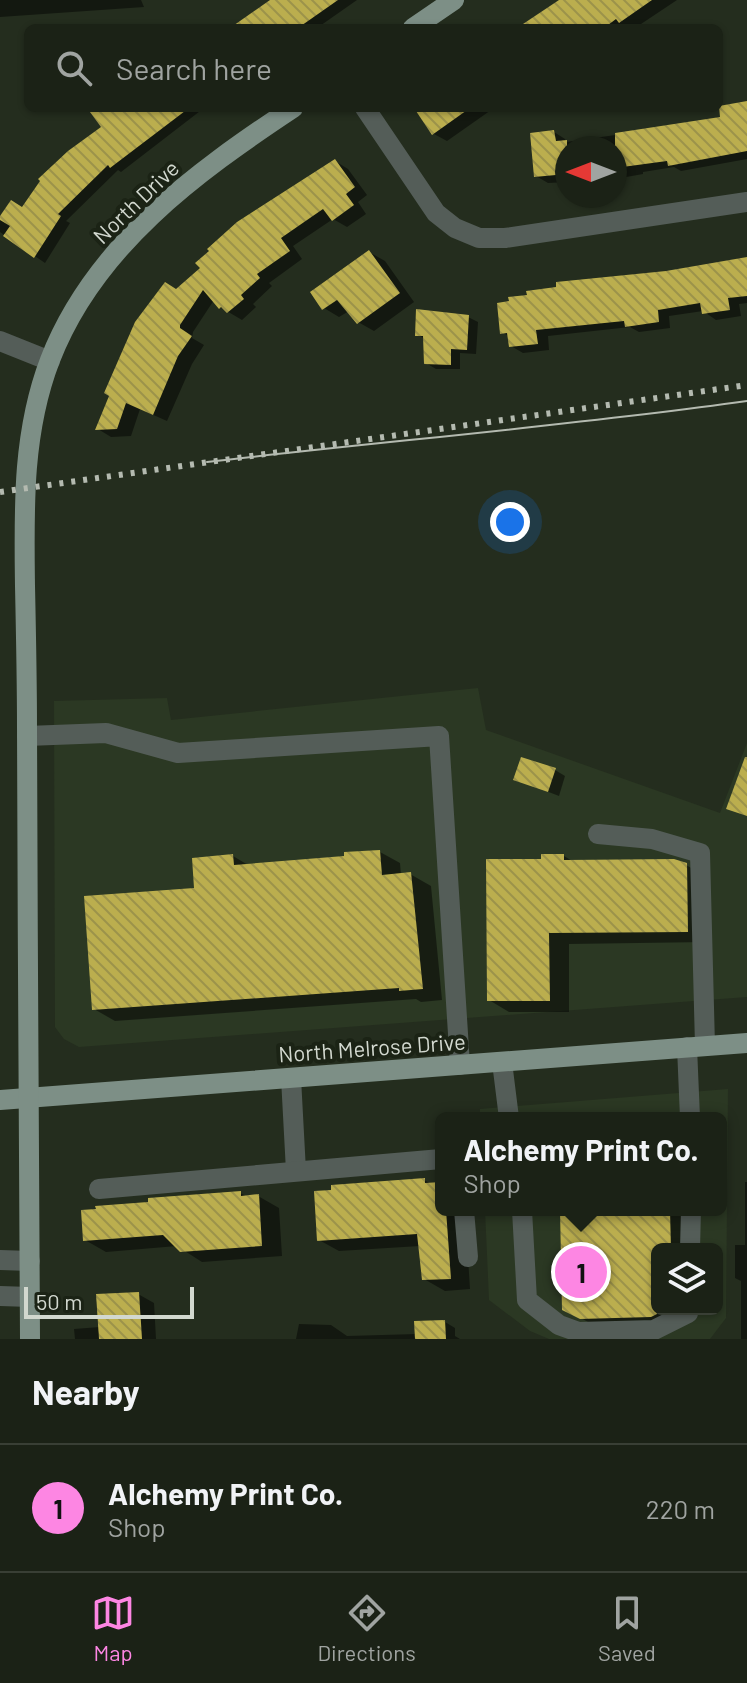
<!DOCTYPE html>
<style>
:root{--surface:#1b2216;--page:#242a1f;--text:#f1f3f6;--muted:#a0a4a1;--line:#393f35;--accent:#fd86e3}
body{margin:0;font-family:Barlow,sans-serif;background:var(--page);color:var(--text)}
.controls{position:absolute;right:24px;bottom:24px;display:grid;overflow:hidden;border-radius:12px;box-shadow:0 2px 6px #0004}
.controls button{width:72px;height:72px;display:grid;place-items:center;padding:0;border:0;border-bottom:2px solid var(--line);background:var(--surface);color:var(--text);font:40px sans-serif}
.compass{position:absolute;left:555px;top:136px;width:72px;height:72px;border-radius:50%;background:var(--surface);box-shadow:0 2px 6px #0004;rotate:270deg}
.scale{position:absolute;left:24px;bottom:20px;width:170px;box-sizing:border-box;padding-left:8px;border:4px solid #d2d8cf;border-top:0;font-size:22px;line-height:28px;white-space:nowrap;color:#d2d8cf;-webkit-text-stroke:6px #1b2315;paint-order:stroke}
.you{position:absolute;left:510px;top:522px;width:28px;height:28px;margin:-20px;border:6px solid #fff;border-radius:50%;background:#1a73e8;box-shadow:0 0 0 12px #1a73e833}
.badge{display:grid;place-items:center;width:52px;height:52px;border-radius:50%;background:var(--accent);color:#111;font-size:26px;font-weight:700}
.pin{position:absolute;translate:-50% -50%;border:4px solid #fff;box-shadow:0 2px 8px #0006}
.popup{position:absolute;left:435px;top:1112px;width:292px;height:104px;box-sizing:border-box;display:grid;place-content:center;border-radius:12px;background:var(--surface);filter:drop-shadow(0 2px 6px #0005);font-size:26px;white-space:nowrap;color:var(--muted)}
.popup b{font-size:30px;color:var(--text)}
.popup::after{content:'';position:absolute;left:50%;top:100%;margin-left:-16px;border:16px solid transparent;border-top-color:var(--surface)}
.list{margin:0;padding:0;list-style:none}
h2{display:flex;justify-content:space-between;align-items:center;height:104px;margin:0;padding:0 32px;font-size:34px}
h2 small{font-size:26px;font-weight:400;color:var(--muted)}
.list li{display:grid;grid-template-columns:52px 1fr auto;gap:24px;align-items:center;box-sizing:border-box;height:128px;padding:0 32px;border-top:2px solid var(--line)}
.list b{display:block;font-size:30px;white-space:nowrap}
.list p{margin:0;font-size:26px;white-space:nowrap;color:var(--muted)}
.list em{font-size:26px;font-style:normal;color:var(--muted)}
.icon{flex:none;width:44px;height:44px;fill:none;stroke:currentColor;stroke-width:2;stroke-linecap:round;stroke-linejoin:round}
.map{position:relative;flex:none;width:747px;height:1339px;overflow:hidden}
.search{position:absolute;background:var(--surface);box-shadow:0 2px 6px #0004;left:24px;right:24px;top:24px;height:88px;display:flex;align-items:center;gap:20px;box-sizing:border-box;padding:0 28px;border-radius:12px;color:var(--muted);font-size:30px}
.sheet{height:232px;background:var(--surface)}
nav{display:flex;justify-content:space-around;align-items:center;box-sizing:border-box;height:112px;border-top:2px solid var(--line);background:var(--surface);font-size:22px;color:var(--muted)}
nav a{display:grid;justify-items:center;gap:4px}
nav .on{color:var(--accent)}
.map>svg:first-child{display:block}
.built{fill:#2b3823;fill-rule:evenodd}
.shadow{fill:#0007}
.building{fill:url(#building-back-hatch)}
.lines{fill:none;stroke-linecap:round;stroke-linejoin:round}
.minor{stroke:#545d58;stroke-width:20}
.major{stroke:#7d8f86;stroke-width:20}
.tram{stroke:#b4bab0;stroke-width:2}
.rail{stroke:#b4bab0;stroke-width:6;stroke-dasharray:4 8;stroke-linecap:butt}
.labels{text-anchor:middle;stroke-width:8;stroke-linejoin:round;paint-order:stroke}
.street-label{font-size:22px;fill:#d2d8cf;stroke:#1b2315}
</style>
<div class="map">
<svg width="747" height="1339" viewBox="0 0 747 1339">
<defs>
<pattern id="building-back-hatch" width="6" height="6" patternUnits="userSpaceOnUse" patternTransform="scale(2)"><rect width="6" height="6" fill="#bbae4e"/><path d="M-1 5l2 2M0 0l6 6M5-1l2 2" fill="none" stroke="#9c934a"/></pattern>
</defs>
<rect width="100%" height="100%" fill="#242d1e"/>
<!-- built -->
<g class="built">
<polygon points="478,688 486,730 720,813 747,743 747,997 79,1047 64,1039 55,1027 54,701 167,698 171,720"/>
<path d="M728 1089 726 1318 710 1339H549L530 1331 489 1300 485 1210H721V1118H480V1109ZM657 1249H717V1309H657Z"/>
</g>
<!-- shadow -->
<g class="shadow">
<polygon points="0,0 141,0 144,7 0,17"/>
<polygon points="274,0 357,0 317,28 233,28"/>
<polygon points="563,0 677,0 635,28 518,28"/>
<polygon points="747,101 747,159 681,171 674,167 643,172 643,174 615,179 615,148 567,148 567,182 548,183 536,176 554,132 565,139 566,142 686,125 722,119"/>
<polygon points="103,108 204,108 121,172 118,170 66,221 70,223 45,263 0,232 0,219 23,209 104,128"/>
<polygon points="416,108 494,108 447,141 434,134"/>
<polygon points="335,161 348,169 367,195 358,202 366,214 347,227 333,219 293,246 302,259 269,283 272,286 253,304 256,307 242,320 220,307 214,300 193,332 192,338 204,345 192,364 167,421 140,409 131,436 111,437 98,429 177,291"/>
<polygon points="369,252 385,261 414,302 374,331 358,322 349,311 339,317 324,308"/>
<polygon points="747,257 747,303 739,304 741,316 716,320 703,311 669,316 670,328 639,332 630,327 548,336 549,350 523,353 511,346 510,337 502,332 667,273"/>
<polygon points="468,317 478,322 476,354 460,353 460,369 436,369 426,363 425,339 417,334"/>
<polygon points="555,770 565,776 559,796 515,779"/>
<polygon points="380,852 400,863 401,875 410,874 431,886 442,1000 421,1002 416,999 115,1021 94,1009 196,890 233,856 248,865 346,858"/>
<polygon points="564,856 574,862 686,865 707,877 708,942 569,944 569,1012 509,1012 489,1000 543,861"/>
<polygon points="424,1180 433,1185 441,1184 441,1210 465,1210 470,1289 445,1291 424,1279 420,1246 339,1251 319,1240"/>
<polygon points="745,1182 747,1182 747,1339 741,1339 741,1281 735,1278 735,1245 745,1245"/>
<polygon points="240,1193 248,1197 258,1196 279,1208 282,1256 202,1262 177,1246 106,1252 85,1240"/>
<polygon points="562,1210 690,1210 691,1249 657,1249 657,1309 691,1309 692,1318 603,1330 564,1309"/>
<polygon points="138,1294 154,1303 156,1339 75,1339 74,1329 100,1327"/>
<polygon points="445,1322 455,1328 455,1336 460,1339 296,1339 299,1324 331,1325 347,1336 417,1334"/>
</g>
<!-- building -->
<g class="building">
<polygon points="270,0 338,0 298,28 230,28"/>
<polygon points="559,0 652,0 619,23 616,19 604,28 517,28"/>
<polygon points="747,101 747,151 668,166 667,161 615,168 615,133 720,117 719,106"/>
<polygon points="87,108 189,108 110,168 108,165 58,214 61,216 34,258 3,236 10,226 0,220 0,216 11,200 22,207 40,181 38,179 68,151 101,127"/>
<polygon points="414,108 470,108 432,135"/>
<polygon points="554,130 556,141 567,140 567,174 534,177 530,133"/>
<polygon points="335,159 355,187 346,194 354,205 332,221 323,209 281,238 290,251 257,274 260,278 241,295 244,299 227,313 221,307 219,309 203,290 180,325 180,328 192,336 178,356 153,415 126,403 117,429 95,430 109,396 104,393 135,322 165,282 176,289 200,268 195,263 209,251 207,249 237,222"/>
<polygon points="369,250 400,293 357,324 337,300 322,310 310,292"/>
<polygon points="747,257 747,296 728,298 730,310 702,314 700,303 658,310 659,322 625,327 624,321 536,330 538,344 509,347 507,333 500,334 497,303 509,301 508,297 527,295 526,291 556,287 556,282 666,271"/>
<polygon points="416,309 469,315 467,350 451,349 451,365 424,364 423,336 415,336"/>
<polygon points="521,757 556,768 548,792 513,780"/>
<polygon points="745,757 747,757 747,816 726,809"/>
<polygon points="380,850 382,875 411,872 423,989 399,991 399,988 92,1010 84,896 194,888 192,858 233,854 234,865 344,856 344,852"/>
<polygon points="541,854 564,854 564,860 674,859 687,863 688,932 549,933 550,1001 487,1001 486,859 541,859"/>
<polygon points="425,1178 425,1183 441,1182 441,1210 446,1210 451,1279 422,1280 417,1234 317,1241 314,1191 331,1190 331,1185"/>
<polygon points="241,1191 241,1196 259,1194 262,1246 180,1252 163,1235 83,1241 81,1210 96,1209 95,1206 148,1202 148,1198"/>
<polygon points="560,1210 670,1210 671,1249 657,1249 657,1314 651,1317 580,1319 562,1310"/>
<polygon points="139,1292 142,1339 99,1339 96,1294"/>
<polygon points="445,1320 446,1339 415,1339 414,1321"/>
</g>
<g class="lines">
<!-- minor -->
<g class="minor">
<polyline points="365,108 436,213 455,228 479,238 505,238 747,202"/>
<polyline points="0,341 50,361"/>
<polyline points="27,736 106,733 178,753 439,736 460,1065"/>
<polyline points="598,834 652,839 700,853 705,1046"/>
<polyline points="687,1047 690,1118"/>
<polyline points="502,1062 509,1118"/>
<polyline points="291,1078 296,1171"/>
<polyline points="99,1189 441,1159"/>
<polyline points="464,1210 468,1257"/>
<polyline points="522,1210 527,1300 559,1325 578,1332 654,1330 688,1313 688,1309"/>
<polyline points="690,1249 691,1210"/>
<polyline points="0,1260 30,1261"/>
<polyline points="0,1296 30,1297"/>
</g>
<!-- major -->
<g class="major">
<polyline points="413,28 454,0"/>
<polyline points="0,1100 747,1043"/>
<path d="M30 1339C28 1135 28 931 27 727 27 680 26 633 25 586 24 509 22 433 50 360 94 246 195 173 293 108"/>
</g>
<!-- tram -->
<path class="tram" d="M207 462C387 441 568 426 747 401"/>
<!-- rail -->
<polyline class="rail" points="0,492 747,385"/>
</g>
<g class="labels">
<!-- street labels -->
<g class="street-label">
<text transform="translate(136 202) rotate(-44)" y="8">North Drive</text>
<text transform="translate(372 1048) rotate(-4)" y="8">North Melrose Drive</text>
</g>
</g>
</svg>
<div class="controls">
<button><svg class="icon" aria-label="layers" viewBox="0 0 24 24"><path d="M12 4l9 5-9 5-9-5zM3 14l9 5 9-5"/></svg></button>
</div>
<svg class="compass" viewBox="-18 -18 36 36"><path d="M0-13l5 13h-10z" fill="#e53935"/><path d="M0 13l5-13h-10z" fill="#a0a4a1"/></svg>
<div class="scale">50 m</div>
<div class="you"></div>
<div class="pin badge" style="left:581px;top:1272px">1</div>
<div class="popup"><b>Alchemy Print Co.</b>Shop</div>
<div class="search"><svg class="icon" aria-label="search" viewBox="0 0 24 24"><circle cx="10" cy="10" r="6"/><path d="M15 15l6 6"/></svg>Search here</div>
</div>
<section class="sheet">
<h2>Nearby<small></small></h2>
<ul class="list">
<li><span class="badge">1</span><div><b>Alchemy Print Co.</b><p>Shop</p></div><em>220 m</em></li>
</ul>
</section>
<nav>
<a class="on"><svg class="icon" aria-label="map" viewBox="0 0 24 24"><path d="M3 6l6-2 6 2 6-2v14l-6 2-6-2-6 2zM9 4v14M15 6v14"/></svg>Map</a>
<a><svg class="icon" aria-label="directions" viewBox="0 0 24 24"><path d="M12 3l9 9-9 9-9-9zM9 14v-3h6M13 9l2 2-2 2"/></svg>Directions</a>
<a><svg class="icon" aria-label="saved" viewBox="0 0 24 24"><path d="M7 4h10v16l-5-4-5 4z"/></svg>Saved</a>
</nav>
